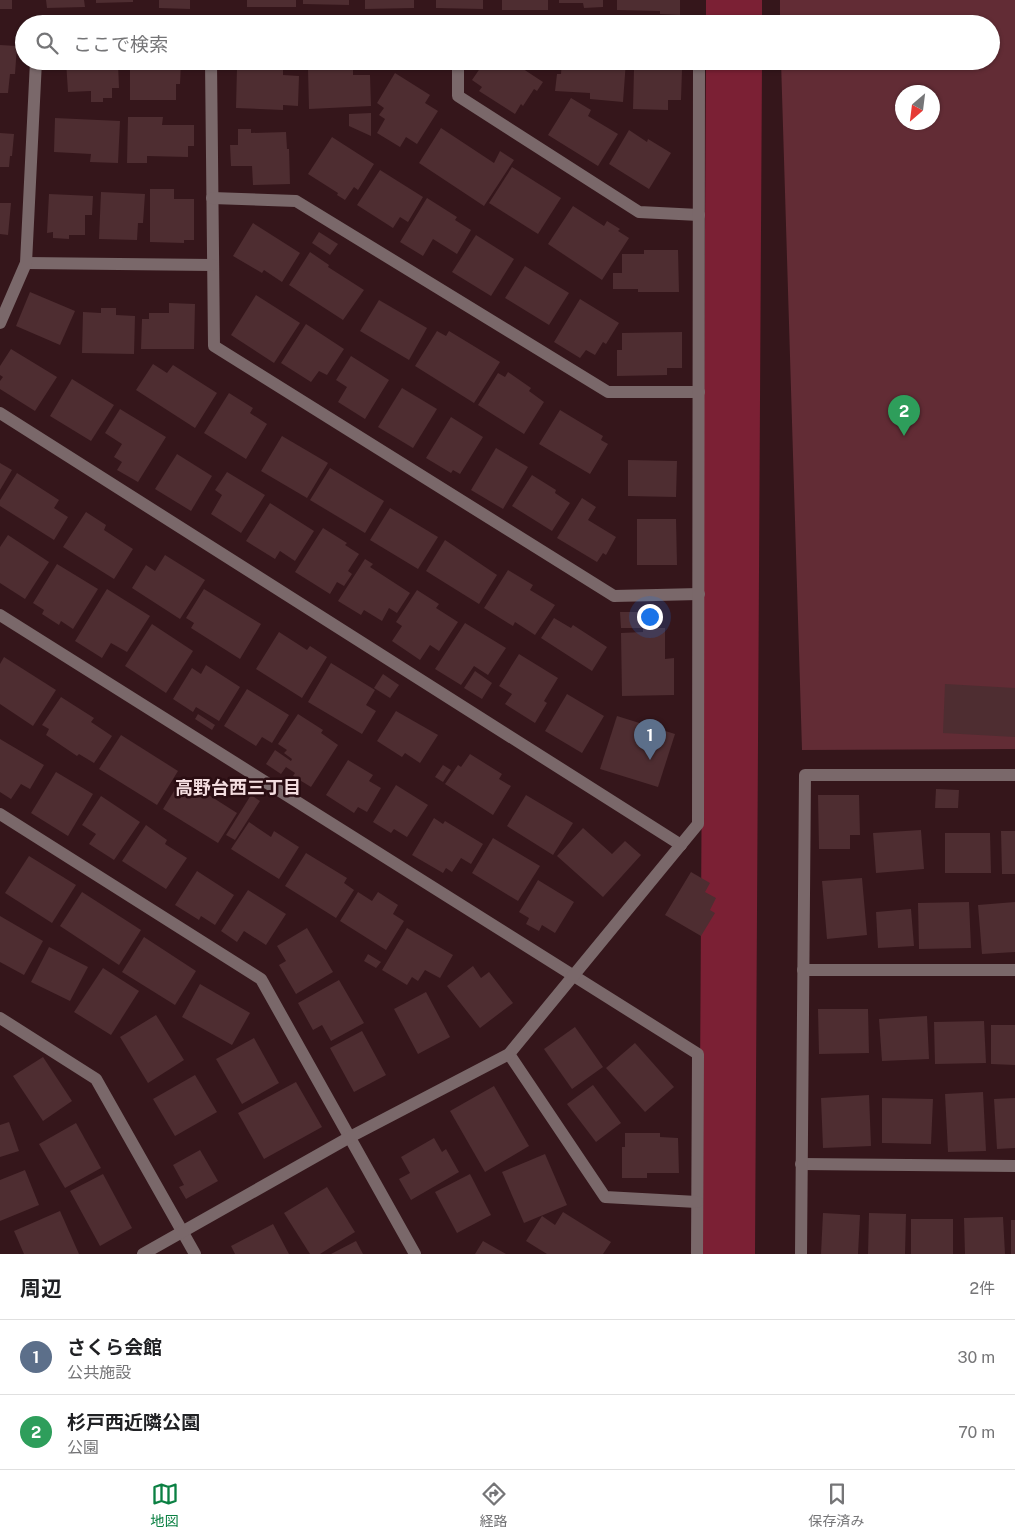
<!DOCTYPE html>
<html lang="ja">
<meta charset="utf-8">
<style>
:root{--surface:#fff;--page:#f2f2f2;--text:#202124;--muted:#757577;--line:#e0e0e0;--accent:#0b8043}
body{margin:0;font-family:"Public Sans","Noto Sans JP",sans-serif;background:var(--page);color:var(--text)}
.compass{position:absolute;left:895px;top:85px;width:45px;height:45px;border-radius:50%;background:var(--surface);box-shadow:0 1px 4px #0004;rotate:208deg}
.you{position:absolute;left:649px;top:616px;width:18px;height:18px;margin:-12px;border:4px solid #fff;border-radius:50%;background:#1a73e8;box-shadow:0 0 0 8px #1a73e833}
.badge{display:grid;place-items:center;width:32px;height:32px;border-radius:50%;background:var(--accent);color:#fff;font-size:16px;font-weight:700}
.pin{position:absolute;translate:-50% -41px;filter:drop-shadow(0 1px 2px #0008)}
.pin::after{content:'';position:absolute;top:26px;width:18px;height:15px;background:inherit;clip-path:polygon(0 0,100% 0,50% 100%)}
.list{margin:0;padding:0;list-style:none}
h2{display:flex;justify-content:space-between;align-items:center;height:65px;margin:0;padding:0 20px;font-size:21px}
h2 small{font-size:16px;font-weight:400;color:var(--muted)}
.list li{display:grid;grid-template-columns:32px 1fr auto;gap:15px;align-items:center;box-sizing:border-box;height:75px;padding:0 20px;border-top:1px solid var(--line)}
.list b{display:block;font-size:19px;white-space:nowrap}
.list p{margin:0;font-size:16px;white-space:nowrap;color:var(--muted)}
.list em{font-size:16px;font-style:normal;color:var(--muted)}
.icon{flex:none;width:28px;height:28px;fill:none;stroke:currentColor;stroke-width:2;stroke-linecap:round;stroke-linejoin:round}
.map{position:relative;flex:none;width:1015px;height:1254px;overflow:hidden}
.search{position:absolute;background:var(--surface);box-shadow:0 1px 4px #0004;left:15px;right:15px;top:15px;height:55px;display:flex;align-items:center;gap:12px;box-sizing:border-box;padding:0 18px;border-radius:28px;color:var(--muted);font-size:19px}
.sheet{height:215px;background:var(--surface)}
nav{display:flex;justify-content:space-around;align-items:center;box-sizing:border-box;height:70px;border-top:1px solid var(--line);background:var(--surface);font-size:14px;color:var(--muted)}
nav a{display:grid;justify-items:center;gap:2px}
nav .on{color:var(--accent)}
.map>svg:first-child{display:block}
.green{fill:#622c35;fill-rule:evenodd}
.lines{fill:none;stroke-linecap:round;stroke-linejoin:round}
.river{stroke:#7b2034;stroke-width:56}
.building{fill:#4e2d31}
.minor{stroke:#7a686a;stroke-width:12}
.labels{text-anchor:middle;stroke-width:5;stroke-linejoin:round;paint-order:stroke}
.neighbourhood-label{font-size:18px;font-weight:bold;fill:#f3dddf;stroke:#2a0d12}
</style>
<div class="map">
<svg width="1015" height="1254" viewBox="0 0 1015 1254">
<rect width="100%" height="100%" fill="#35161b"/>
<!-- green -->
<path class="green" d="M780 0H1015V749L802 750 781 61H991V24H780ZM902 92H932V122H902Z"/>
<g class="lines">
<!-- river -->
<g class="river">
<polyline points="734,24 734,0"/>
<polyline points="727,1254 734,61"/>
</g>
</g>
<!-- building -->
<g class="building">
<rect x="0" y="0" width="12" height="9"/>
<polygon points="46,0 84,0 85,7 47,8"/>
<polygon points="96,0 133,0 133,2 96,3"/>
<polygon points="159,0 190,0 190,9 159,8"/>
<rect x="247" y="0" width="49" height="7"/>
<polygon points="303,0 349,0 349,5 303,4"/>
<polygon points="365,0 414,0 414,8 365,9"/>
<polygon points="436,0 483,0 483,9 436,8"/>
<rect x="502" y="0" width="46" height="10"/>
<polygon points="559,0 603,0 603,7 584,8 583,3 559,3"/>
<polygon points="617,0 680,0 680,15 660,14 660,11 617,10"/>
<polygon points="0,45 17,46 15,74 10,74 8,93 0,93"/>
<polygon points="66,61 89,61 89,65 118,63 119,88 112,88 112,98 103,98 103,102 91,102 91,91 68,92"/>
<polygon points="485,61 511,61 543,82 537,91 534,89 523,106 521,104 515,114 479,91 482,87 472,80"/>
<polygon points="562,61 626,61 623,102 590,99 590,93 555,91 557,74 561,74"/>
<polygon points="130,62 181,63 180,84 176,84 176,100 130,100"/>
<polygon points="237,67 283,70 283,75 299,76 298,106 283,105 283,110 236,108"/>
<polygon points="353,67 353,75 370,75 371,106 309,109 308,69"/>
<polygon points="634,69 682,70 681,100 668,100 668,110 633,109"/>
<polygon points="395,73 430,95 425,103 438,111 417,144 406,137 400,147 377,133 385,119 379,115 384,108 377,103"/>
<polygon points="571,98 591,110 588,116 618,134 598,166 548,135"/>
<polygon points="371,113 371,136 349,126 349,114"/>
<polygon points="128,117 163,117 162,125 194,125 194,146 188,146 188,157 147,156 147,163 127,163"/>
<polygon points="55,118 120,121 118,163 90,162 91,154 54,152"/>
<polygon points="441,128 494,163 500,151 514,160 484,206 419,163"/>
<polygon points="238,129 251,129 251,133 286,132 287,149 289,149 290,184 253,185 252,166 231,166 230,145 238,145"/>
<polygon points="629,130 647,142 648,139 671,153 649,189 609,164"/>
<polygon points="0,133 14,134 12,156 10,156 9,167 0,167"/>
<polygon points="332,137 374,164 358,190 354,187 345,200 337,195 338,193 308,174"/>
<polygon points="512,167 561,198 538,234 489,203"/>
<polygon points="380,170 423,197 408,222 400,217 393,228 357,205"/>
<polygon points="150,189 174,189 174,199 194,199 194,240 184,240 184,243 150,242"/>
<polygon points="101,192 145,194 143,223 138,223 137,240 99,239"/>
<polygon points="49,194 93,196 92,215 85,215 85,235 69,235 69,239 53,238 53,232 47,233"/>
<polygon points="427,198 457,217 455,220 471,230 457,254 433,239 423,256 400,242"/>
<polygon points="0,203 11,203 8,235 0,234"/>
<polygon points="573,206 604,226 607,221 620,229 618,231 629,238 602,280 548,244"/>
<polygon points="253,223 300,253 282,282 264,270 262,273 233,256"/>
<polygon points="319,232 338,244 330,255 312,243"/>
<polygon points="476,235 514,259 491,296 452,272"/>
<polygon points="644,250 678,250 679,292 638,292 638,289 613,289 613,273 622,273 622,254 644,254"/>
<polygon points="310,252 329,265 328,267 364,290 343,320 289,285"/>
<polygon points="525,266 569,293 549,325 505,298"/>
<polygon points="30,292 75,311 60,345 16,326"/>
<polygon points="256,295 300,323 274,363 231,335"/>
<polygon points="580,299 619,323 606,344 603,342 595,355 586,350 580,358 554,342"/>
<polygon points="379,300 427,328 409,360 360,331"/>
<polygon points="169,303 195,304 194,349 141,349 142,319 149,319 149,313 169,313"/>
<polygon points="101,308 116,308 116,315 135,316 134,354 82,353 83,312 101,313"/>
<polygon points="306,324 344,349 327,375 319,371 311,382 281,363"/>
<polygon points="437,331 446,336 449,331 500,362 474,403 415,366"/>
<polygon points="682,332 682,368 667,368 667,375 617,376 617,350 622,350 622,333"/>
<polygon points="11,349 57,377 35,411 0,389 0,381 3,377 0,375 0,366"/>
<polygon points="351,356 389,380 365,419 338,402 347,387 336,380"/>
<polygon points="153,364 167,373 173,365 217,393 195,428 136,390"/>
<polygon points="508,372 531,388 529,391 544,402 524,434 478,405 498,373 505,377"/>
<polygon points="72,379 114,405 91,441 50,416"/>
<polygon points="402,388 437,409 413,448 378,427"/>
<polygon points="229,393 253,408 250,413 267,424 246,459 204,433"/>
<polygon points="120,409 166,437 138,482 117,470 122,462 114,457 122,444 105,433"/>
<polygon points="560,410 603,436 601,440 608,444 590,474 539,444"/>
<polygon points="451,417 483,437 460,474 453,470 451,473 426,458"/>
<polygon points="282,436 328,463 307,498 261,471"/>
<polygon points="496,448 528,467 503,509 471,490"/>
<polygon points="177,454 212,476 191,511 155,489"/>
<polygon points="628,460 677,461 676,497 628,496"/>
<polygon points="0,463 12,470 0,490"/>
<polygon points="330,468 384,501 365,533 310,500"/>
<polygon points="227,472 265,495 241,533 211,514 222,495 215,490"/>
<polygon points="17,473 59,500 54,508 68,517 54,540 0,506 0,500"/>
<polygon points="532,475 556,490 555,493 570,503 552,531 512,506"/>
<polygon points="582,498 596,507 588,520 616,537 606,555 603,553 597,562 557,538"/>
<polygon points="270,503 314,531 295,561 280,551 275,559 246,541"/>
<polygon points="390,508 438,537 418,569 370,540"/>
<polygon points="86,512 106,525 104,530 133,549 114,579 63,547"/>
<polygon points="637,519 676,519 677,565 637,565"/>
<polygon points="323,528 347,543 345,545 359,554 348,571 352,574 344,586 337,582 330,594 295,572"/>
<polygon points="8,535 49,562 25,599 0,583 0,547"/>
<polygon points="445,540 497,575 479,604 426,571"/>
<polygon points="165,555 205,580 180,619 132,588 146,565 155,571"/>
<polygon points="365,559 373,564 370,567 410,593 397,613 389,608 382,621 364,610 361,615 338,601"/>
<polygon points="57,564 98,589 73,629 61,621 59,625 42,614 44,610 33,603"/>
<polygon points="508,570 533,585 530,590 555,605 535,635 515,622 513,626 484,608"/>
<polygon points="107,589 150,616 127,652 111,643 102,658 75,641"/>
<polygon points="204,589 261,624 240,659 191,628 194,623 186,618"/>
<polygon points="417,590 439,604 436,608 458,622 439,651 430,645 420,660 392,641 402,626 396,622"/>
<polygon points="620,612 645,612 645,628 665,628 665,659 674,658 674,695 622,696 621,633 643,632 643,628 621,628"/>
<polygon points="554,618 571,628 573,625 607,647 592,671 541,638"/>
<polygon points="465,623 506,648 488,675 474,666 461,685 435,669"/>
<polygon points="152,624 193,651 166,693 125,666"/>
<polygon points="279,632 307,650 310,646 327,657 302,698 256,669"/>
<polygon points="519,654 558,678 544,701 547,703 535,723 505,704 512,694 499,686"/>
<polygon points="4,657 56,690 33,726 0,704 0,664"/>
<polygon points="331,663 375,690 366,705 376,711 362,734 308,702"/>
<polygon points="206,665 240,687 219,721 196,707 193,712 173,699 192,668 201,674"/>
<polygon points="475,671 492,683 482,699 464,688"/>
<polygon points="383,674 399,685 390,698 374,688"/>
<polygon points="945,684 1015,688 1015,737 943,733"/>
<polygon points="247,689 289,715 272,743 262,737 256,746 224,726"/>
<polygon points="567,694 604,716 582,753 545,731"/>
<polygon points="61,697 94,718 91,722 112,736 94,763 79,754 77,756 46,735 49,729 42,725"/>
<polygon points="396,711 438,735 420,763 405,753 402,757 377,741"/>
<polygon points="198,714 215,725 212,730 195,719"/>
<polygon points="298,714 323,730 321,733 338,745 311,787 293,776 295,773 286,767 281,774 266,764 275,750 291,761 292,759 284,753 287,750 278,744"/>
<polygon points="617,716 675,734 658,787 600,769"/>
<polygon points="121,735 178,771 157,805 99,769"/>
<polygon points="0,739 44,765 30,789 21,784 11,799 0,792"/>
<polygon points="470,754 502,774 499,779 511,786 493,815 445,784 458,765 461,767"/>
<polygon points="348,760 373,775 369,781 381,788 367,812 358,807 354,813 326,795"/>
<polygon points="443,765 451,770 443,782 435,777"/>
<polygon points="56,772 93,794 68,836 31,813"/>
<polygon points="182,778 237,813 218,843 163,809"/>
<polygon points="396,785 428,805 407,837 394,829 391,833 373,822"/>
<polygon points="936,789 959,790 958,808 935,808"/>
<polygon points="251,795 260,801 235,840 226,835"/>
<polygon points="526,795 573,823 553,855 507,826"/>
<polygon points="818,795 859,795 860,835 850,835 850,849 819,849"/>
<polygon points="101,796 140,822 114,860 89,844 96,834 82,825"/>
<polygon points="434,818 443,824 445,821 483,844 471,864 461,858 452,872 446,868 443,873 412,855"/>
<polygon points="249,822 271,837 274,831 299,847 279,879 231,849"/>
<polygon points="146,825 167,840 165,844 187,858 166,889 122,861"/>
<polygon points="583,828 612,854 625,841 641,855 603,897 557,856"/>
<polygon points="921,830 924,869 876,873 873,833"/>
<polygon points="1001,831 1015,831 1015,874 1002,874"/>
<polygon points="945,833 990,833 991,873 945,873"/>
<polygon points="493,838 540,866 518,901 472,873"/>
<polygon points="306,853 347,878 344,883 354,890 336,918 285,886"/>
<polygon points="29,856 76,885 52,923 5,893"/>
<polygon points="197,871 234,895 215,925 201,916 199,920 175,905"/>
<polygon points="691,872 710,883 705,892 716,898 710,910 715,913 701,936 665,915"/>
<polygon points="862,878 867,935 827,939 822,881"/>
<polygon points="538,880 574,902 555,933 542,925 539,931 526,924 529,918 519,912"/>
<polygon points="248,890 286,914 266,945 244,931 237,942 221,931"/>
<polygon points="82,892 141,930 119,965 60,926"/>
<polygon points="358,892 372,901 378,892 398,905 393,914 404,921 386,950 340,921"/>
<polygon points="969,902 971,948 919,949 918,903"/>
<polygon points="1015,902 1015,952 982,954 978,905"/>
<polygon points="911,909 914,946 878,948 876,912"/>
<polygon points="0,916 43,941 24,975 0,962"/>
<polygon points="307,928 333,972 296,994 279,965 286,961 277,946"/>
<polygon points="407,928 453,955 440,978 425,970 418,981 412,977 407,985 382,970"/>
<polygon points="144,937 196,971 175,1005 122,972"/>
<polygon points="49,947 88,967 70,1001 31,982"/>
<polygon points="368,954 381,962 376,968 364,961"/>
<polygon points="473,966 481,978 489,972 513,1003 480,1028 447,986"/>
<polygon points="103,968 139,991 111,1035 74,1012"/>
<polygon points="339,980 364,1023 331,1041 322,1025 313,1030 298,1003"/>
<polygon points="200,984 250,1013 232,1045 182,1017"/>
<polygon points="426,992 450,1037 418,1054 394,1009"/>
<polygon points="818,1009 868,1009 869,1053 819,1054"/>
<polygon points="156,1015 184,1060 148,1083 120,1037"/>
<polygon points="927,1016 929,1059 882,1061 879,1019"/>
<polygon points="984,1021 986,1063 935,1064 934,1022"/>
<polygon points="991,1025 1015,1025 1015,1065 991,1064"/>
<polygon points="575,1027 603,1067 572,1089 544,1049"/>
<polygon points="362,1031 386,1075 354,1092 330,1048"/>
<polygon points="254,1038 279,1083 242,1104 216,1059"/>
<polygon points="635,1043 674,1087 645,1112 606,1068"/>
<polygon points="43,1057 72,1101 43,1121 13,1076"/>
<polygon points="195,1075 217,1112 175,1136 153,1099"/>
<polygon points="296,1082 322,1127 264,1159 238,1113"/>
<polygon points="593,1085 621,1123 596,1142 567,1104"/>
<polygon points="494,1086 529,1146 485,1172 450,1111"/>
<polygon points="983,1092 986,1151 948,1152 945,1094"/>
<polygon points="869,1095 871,1146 823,1148 821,1098"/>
<polygon points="882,1098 933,1099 931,1144 882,1143"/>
<polygon points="1015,1098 1015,1148 997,1149 994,1099"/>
<polygon points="9,1122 19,1151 0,1157 0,1125"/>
<polygon points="76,1123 101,1168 65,1188 39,1144"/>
<polygon points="625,1133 660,1133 660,1137 678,1138 679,1173 647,1173 647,1178 622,1178 622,1147 625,1147"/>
<polygon points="434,1138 442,1152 446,1149 459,1172 411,1200 399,1179 410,1173 401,1157"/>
<polygon points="200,1150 218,1181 186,1199 179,1187 184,1185 173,1165"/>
<polygon points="545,1154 567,1205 524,1223 502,1172"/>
<polygon points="25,1170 39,1205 0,1221 0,1180"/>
<polygon points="103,1174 132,1228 100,1246 70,1191"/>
<polygon points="470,1174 491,1215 457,1233 435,1192"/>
<polygon points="327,1187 355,1232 320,1254 310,1254 284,1213"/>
<polygon points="60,1211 79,1254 24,1254 14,1231"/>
<polygon points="563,1212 611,1242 603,1254 547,1254 526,1241 542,1216 555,1225"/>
<polygon points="823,1213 860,1215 858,1254 821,1254"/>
<polygon points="869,1213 906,1214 905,1254 868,1254"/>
<polygon points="1003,1217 1005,1254 965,1254 964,1218"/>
<rect x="911" y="1219" width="42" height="35"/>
<rect x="1011" y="1220" width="4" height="34"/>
<polygon points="273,1224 289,1254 235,1254 231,1246"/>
<polygon points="356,1241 363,1254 331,1254"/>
<polygon points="483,1241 506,1254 475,1254"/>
</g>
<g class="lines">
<!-- minor -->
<g class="minor">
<polyline points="211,61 214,346 614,596 699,594"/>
<polyline points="458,61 458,96 639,212 699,215"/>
<polyline points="212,198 296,201 608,392 699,392"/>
<polyline points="26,263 212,265"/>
<polyline points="0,323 26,263 36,61"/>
<polyline points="0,413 681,845"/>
<polyline points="0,615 698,1054 697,1254"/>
<polyline points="0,814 261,979 415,1254"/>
<polyline points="803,970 1015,970"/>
<polyline points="0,1018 96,1079 195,1254"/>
<polyline points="509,1054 605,1197 697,1202"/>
<polyline points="801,1164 1015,1166"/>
<polyline points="143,1254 350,1137 509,1054 698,824 699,61"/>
<polyline points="801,1254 805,775 1015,775"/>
</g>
</g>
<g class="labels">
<!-- neighbourhood labels -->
<g class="neighbourhood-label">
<text x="238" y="794">高野台西三丁目</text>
</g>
</g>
</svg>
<svg class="compass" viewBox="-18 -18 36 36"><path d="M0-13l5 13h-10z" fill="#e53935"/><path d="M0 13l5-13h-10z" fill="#757577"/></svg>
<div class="you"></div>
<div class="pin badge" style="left:650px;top:760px;background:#5c6f8a">1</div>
<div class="pin badge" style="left:904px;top:436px;background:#2e9e5b">2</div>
<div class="search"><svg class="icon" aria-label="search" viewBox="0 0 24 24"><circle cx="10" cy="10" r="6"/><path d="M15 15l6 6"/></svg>ここで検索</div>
</div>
<section class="sheet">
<h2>周辺<small>2件</small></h2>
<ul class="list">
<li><span class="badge" style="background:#5c6f8a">1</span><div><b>さくら会館</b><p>公共施設</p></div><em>30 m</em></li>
<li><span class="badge" style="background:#2e9e5b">2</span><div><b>杉戸西近隣公園</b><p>公園</p></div><em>70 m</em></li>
</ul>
</section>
<nav>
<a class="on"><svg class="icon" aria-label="map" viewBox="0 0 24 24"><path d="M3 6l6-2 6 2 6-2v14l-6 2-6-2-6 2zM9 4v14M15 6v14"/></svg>地図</a>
<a><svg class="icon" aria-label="directions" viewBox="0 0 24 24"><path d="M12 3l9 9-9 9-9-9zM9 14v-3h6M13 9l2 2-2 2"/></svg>経路</a>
<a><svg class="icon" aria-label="saved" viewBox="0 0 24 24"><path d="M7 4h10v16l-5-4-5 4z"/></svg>保存済み</a>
</nav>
